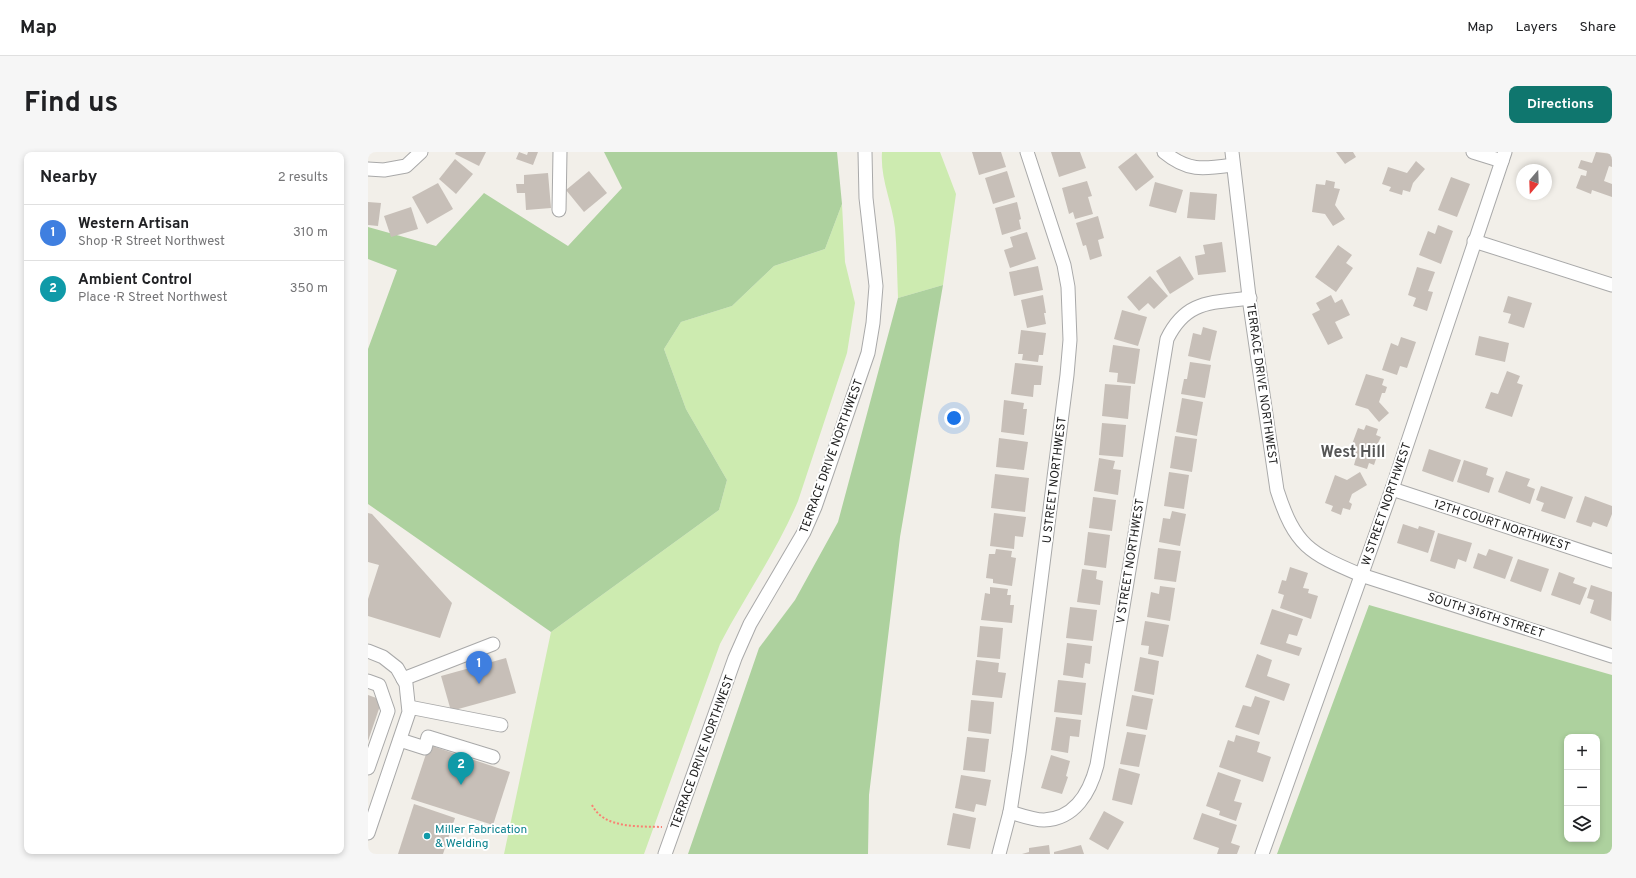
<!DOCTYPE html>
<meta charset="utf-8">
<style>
:root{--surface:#fff;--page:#f6f6f6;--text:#202124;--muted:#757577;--line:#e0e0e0;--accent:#0f766e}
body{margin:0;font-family:Overpass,sans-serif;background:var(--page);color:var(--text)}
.controls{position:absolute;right:12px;bottom:12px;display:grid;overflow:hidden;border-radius:8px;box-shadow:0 2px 6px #0003}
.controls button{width:36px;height:36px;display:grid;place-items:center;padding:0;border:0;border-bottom:1px solid var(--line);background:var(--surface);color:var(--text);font:20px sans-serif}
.compass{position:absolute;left:1148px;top:12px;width:36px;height:36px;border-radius:50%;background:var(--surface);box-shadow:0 2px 6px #0003;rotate:199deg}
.you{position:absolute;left:586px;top:266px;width:14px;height:14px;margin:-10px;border:3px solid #fff;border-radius:50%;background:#1a73e8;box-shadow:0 0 0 6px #1a73e833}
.badge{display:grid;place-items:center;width:26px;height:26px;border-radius:50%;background:var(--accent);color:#fff;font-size:13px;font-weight:700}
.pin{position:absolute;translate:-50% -33px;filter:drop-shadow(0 1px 2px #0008)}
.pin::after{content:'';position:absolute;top:21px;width:14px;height:12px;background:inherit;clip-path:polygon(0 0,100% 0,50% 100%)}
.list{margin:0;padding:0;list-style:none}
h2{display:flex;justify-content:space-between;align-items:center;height:52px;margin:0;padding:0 16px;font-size:17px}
h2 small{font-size:13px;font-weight:400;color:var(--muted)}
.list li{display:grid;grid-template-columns:26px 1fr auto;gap:12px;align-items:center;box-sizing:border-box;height:56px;padding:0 16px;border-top:1px solid var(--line)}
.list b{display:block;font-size:15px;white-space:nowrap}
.list p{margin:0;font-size:13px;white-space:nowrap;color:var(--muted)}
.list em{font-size:13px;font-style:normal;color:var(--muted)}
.icon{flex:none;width:22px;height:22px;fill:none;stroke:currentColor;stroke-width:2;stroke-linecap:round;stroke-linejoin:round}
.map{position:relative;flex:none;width:1244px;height:702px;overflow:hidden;border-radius:8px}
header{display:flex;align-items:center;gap:24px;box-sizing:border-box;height:56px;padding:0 20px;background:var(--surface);border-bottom:1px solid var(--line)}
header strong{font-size:19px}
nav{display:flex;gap:22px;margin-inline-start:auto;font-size:14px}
.intro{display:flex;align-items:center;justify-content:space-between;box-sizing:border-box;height:96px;padding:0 24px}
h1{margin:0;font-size:28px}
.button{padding:10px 18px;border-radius:8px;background:var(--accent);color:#fff;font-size:14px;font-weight:700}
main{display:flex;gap:24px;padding:0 24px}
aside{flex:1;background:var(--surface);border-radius:8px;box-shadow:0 2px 6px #0003}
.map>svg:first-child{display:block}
.grass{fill:#cdebb0}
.forest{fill:#add19e;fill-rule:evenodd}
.building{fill:#c7bfb8}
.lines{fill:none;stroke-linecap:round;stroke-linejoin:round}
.minor-casing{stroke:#a9a9a9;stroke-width:15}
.path{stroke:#fa8072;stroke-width:2;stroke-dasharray:2 2;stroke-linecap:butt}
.minor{stroke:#fff;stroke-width:13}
.culture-dot{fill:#0f9aa8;stroke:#fff;stroke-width:1.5}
.labels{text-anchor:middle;stroke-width:4;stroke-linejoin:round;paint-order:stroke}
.street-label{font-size:12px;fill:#222;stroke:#fff}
.culture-label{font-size:12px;fill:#0d838f;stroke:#fff;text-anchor:start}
.district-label{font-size:16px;font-weight:bold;fill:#555;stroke:#fff}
</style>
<header>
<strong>Map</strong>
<nav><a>Map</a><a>Layers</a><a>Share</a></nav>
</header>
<div class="intro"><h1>Find us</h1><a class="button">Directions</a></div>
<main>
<aside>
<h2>Nearby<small>2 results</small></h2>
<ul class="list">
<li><span class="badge" style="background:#3f7fe0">1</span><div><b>Western Artisan</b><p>Shop · R Street Northwest</p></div><em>310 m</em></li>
<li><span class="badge" style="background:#0f9aa8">2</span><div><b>Ambient Control</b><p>Place · R Street Northwest</p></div><em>350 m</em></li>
</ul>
</aside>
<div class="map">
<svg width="1244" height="702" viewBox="0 0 1244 702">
<rect width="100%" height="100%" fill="#f2efe9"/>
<!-- grass -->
<g class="grass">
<path d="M514 0H572L588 42 575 133 530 146C529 123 529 99 527 76 524 50 512 27 514 0Z"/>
<path d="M474 52 477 110 487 151 479 201 430 349C409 399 377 444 352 492L276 702H136L183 480 351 358 359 328 318 257 296 197 313 170 364 154 406 114 457 97Z"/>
</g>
<!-- forest -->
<g class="forest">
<polygon points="236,0 469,0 474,52 457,97 406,114 364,154 313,170 296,197 318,257 359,328 351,358 183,480 0,352 0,197 29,118 0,107 0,75 68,94 116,41 200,94 254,36"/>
<polygon points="575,133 532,385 501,643 500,702 320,702 391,496 427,448 470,370 530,146"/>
<path d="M1001 453 1244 523V702H909ZM1199 585H1229V687H1199Z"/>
</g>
<!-- building -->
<g class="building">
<polygon points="88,0 118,0 111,14 87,2"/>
<polygon points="151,0 159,3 160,0 170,0 165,13 148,7"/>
<polygon points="604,0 633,0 638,15 611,23"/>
<polygon points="683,0 712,0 718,16 691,25"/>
<polygon points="968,0 985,0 988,5 977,12"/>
<polygon points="1228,0 1244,2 1244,15 1241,14 1236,29 1244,32 1244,45 1224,38 1223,42 1208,36 1213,23 1218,24 1219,19 1210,16 1213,8 1224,11"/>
<polygon points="768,1 786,25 768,39 750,15"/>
<polygon points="87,7 105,22 88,42 71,27"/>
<polygon points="1048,9 1057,17 1045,31 1042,40 1035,38 1034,43 1021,39 1023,35 1014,32 1020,15 1039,21"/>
<polygon points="221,19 239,41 216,60 198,38"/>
<polygon points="639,19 647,45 625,52 617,26"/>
<polygon points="180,21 183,56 158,58 157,41 149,41 148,32 156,32 156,23"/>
<polygon points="1083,25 1102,32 1089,65 1070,58"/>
<polygon points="958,28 967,30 966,36 972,37 967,53 977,67 965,74 957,62 944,60 948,32 957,33"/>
<polygon points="719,29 724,44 720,45 725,62 707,67 705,60 701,62 694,36"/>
<polygon points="787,30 815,38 808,61 781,54"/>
<polygon points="70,31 85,57 59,72 44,45"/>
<polygon points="822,40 849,42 847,68 819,66"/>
<polygon points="0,50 13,51 10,74 0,73"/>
<polygon points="649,50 653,67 651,68 653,77 634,83 627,56"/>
<polygon points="43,55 50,77 23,85 16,64"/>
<polygon points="730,64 736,86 730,88 734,104 722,108 718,93 715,94 708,71"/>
<polygon points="1070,73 1085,79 1073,112 1051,103 1060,79 1067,82"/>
<polygon points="659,80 668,107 642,116 636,98 645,95 642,85"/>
<polygon points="854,90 858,120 830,123 827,104 837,102 835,93"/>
<polygon points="970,93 984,103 978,111 985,116 968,140 947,125"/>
<polygon points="812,104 826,127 802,142 788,119"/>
<polygon points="670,114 675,138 646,144 641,120"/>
<polygon points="1049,115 1067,120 1060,139 1065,140 1059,159 1045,154 1048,146 1040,143"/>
<polygon points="782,124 800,144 786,157 780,151 771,159 759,145"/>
<polygon points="675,143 678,161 676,161 678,172 659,176 653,148"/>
<polygon points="963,143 967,151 974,147 982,163 967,170 975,186 960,193 944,162 952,158 948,151"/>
<polygon points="1140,144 1164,151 1156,176 1140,171 1143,162 1135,160"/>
<polygon points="754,158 779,165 770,194 746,187"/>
<polygon points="835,175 849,179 842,209 820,204 825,181 833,183"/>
<polygon points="653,178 678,181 675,203 671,203 670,210 654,208 655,202 650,202"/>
<polygon points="1111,184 1141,191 1137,210 1107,203"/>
<polygon points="1033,185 1048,190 1039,216 1032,214 1029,223 1014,218 1023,191 1030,194"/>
<polygon points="745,193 772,197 767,232 749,230 750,221 741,220"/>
<polygon points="822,210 843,213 837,246 813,242 816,227 819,227"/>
<polygon points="647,211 675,214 673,233 666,233 665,245 643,242"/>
<polygon points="1139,219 1152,224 1149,231 1155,233 1144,265 1117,256 1123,240 1130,242"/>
<polygon points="998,222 1016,227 1014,233 1019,235 1017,241 1014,241 1011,250 1021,261 1011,270 1000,257 987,253"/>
<polygon points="737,232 763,234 760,267 734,264"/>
<polygon points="814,246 835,250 829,284 808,280"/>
<polygon points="636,248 656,251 655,257 659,257 656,283 633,280"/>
<polygon points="734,271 758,273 755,305 731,303"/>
<polygon points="998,273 1010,277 1008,283 1013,285 1009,293 1007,292 1004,299 1010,301 1006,313 1001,311 999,317 986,313 988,306 980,303 990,276 996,278"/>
<polygon points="807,284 829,287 824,320 802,316"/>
<polygon points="631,286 660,290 656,318 628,315"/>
<polygon points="1061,297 1093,308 1085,330 1054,319"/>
<polygon points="731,306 747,309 745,317 753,318 750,343 726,339"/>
<polygon points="1096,308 1120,316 1118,323 1126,326 1121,341 1089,330"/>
<polygon points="1138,319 1162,327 1159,334 1167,337 1162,352 1130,340"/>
<polygon points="801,320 821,323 816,357 796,354"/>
<polygon points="992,320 999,333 984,342 981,350 984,352 982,358 975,356 973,363 963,359 965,354 957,351 967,323 979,328"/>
<polygon points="627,322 661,326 657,360 623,356"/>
<polygon points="1173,334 1205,345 1197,367 1173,359 1176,351 1168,348"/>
<polygon points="1217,344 1244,354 1244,362 1239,375 1225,370 1223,375 1208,370"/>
<polygon points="725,345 748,348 744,379 721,376"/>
<polygon points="804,359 818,362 812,394 791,390 795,366 802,367"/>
<polygon points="0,361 4,362 84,451 72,486 0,464 0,447 11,413 0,410"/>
<polygon points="626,361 658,365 655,385 647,384 646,397 622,394"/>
<polygon points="1035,372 1050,377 1051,374 1067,379 1060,401 1029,391"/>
<polygon points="720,380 742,383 738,416 716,413"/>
<polygon points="1070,381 1104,391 1098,410 1090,407 1087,417 1062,409"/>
<polygon points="790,396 813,399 808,430 786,427"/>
<polygon points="628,397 644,399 643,405 648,406 644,434 625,431 625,427 618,426 621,402 627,402"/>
<polygon points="1121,397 1145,405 1137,427 1105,416 1110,401 1118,404"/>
<polygon points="1150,407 1181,417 1173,440 1142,429"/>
<polygon points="922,415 940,421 935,436 941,437 940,441 950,444 943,467 912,456 916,443 910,441 914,428 918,429"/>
<polygon points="714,417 729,419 728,427 735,429 732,453 709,450"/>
<polygon points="1191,420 1207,426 1205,431 1219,436 1212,453 1183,443"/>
<polygon points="1223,433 1244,440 1243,469 1222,461 1226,448 1219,446"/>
<polygon points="792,434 807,436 802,469 779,465 783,440 791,442"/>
<polygon points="622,435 640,437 639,443 643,443 642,453 646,453 644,471 613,468 617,441 622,442"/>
<polygon points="702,455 729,458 725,489 698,486"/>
<polygon points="904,457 935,467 929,484 921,482 918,491 934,496 931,504 892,492"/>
<polygon points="777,469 801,473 795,505 780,502 781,494 773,493"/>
<polygon points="612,474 635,476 632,507 609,505"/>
<polygon points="699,491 724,494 722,512 717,511 715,526 695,523"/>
<polygon points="889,502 904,508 899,524 922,532 916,549 877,535"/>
<polygon points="772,505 791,509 786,543 766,539"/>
<polygon points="138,506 148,541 83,559 73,524"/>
<polygon points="608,508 631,511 630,520 638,521 634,546 604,543"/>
<polygon points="690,528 718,531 714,563 686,560"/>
<polygon points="0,543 14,548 0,589"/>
<polygon points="764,543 785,547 779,578 758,574"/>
<polygon points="887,544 902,549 891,583 867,575 875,553 883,555"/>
<polygon points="603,548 626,550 623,582 600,579"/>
<polygon points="688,565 713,568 711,585 702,584 700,601 683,598"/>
<polygon points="759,580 778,583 771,615 752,612"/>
<polygon points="868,583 892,590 889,600 903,605 895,630 851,615 860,588 866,590"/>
<polygon points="599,585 621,587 617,620 595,618"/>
<polygon points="61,593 142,620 125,673 43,647"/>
<polygon points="683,603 702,609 698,624 700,625 694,642 673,636"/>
<polygon points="751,616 772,622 764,653 744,648"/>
<polygon points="850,620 873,628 866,649 874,651 868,669 851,663 852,659 838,654"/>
<polygon points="593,623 623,628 618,654 608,652 606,660 587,656"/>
<polygon points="46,652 87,666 75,702 30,702"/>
<polygon points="736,659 756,670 740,698 721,687"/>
<polygon points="585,661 608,666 602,697 579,693"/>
<polygon points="834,661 869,673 863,691 872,694 869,702 849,702 851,696 825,687"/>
<polygon points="681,693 682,702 654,702 661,700 661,696"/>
<polygon points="713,693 716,702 686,702 686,700"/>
</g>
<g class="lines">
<defs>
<g id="minor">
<path d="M796 0C820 20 836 17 865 13"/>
<path d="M864 0 882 153 909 338C927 394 941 401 993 423L1244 504"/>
<polyline points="1105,0 1134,9"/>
<polyline points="0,17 16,18 38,14 53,0"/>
<polyline points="191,58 192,0"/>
<polyline points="1106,89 1244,133"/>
<polyline points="1024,337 1244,409"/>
<polyline points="0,499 15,505 29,516 38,532 41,560 0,681"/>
<polyline points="35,527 125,492"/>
<polyline points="0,529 11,533 20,559 0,616"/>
<polyline points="41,555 133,573"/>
<polyline points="32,588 57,596 60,585 125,605"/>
<path d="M642 660C652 663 665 668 676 668 707 667 722 640 729 613L799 187C818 148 843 151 882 146"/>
<polyline points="297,702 367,506 382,472 436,380 447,355 500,201 505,171 508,134 498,46 497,0"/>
<polyline points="631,702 642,660 651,601 699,223 702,188 700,135 696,113 659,0"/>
<polyline points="894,702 1024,337 1137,0"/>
</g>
</defs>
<!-- minor casing -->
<use href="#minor" class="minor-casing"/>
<!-- path -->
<path class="path" d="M224 653C236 677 271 674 294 675"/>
<!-- minor -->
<use href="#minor" class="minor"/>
</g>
<!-- markers -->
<circle class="culture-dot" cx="59" cy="684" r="4"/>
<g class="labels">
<!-- street labels -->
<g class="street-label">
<text transform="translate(894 232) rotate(82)" y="4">TERRACE DRIVE NORTHWEST</text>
<text transform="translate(463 304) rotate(-70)" y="4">TERRACE DRIVE NORTHWEST</text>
<text transform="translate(686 328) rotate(-83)" y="4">U STREET NORTHWEST</text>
<text transform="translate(1018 352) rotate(-71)" y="4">W STREET NORTHWEST</text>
<text transform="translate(1134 373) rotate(18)" y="4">12TH COURT NORTHWEST</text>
<text transform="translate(762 409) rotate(-81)" y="4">V STREET NORTHWEST</text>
<text transform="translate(1118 463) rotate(18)" y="4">SOUTH 316TH STREET</text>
<text transform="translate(334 600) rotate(-70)" y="4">TERRACE DRIVE NORTHWEST</text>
</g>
<!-- culture labels -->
<g class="culture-label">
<text x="67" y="681">Miller Fabrication<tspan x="67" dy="14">&amp; Welding</tspan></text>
</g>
<!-- district labels -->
<g class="district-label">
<text x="985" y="305">West Hill</text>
</g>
</g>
</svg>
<div class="controls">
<button>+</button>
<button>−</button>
<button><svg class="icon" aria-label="layers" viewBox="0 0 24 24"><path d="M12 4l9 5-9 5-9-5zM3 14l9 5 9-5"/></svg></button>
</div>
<svg class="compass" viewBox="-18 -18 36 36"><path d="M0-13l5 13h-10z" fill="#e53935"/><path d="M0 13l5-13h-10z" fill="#757577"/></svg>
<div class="you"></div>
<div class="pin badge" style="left:111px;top:532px;background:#3f7fe0">1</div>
<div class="pin badge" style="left:93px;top:633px;background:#0f9aa8">2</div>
</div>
</main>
